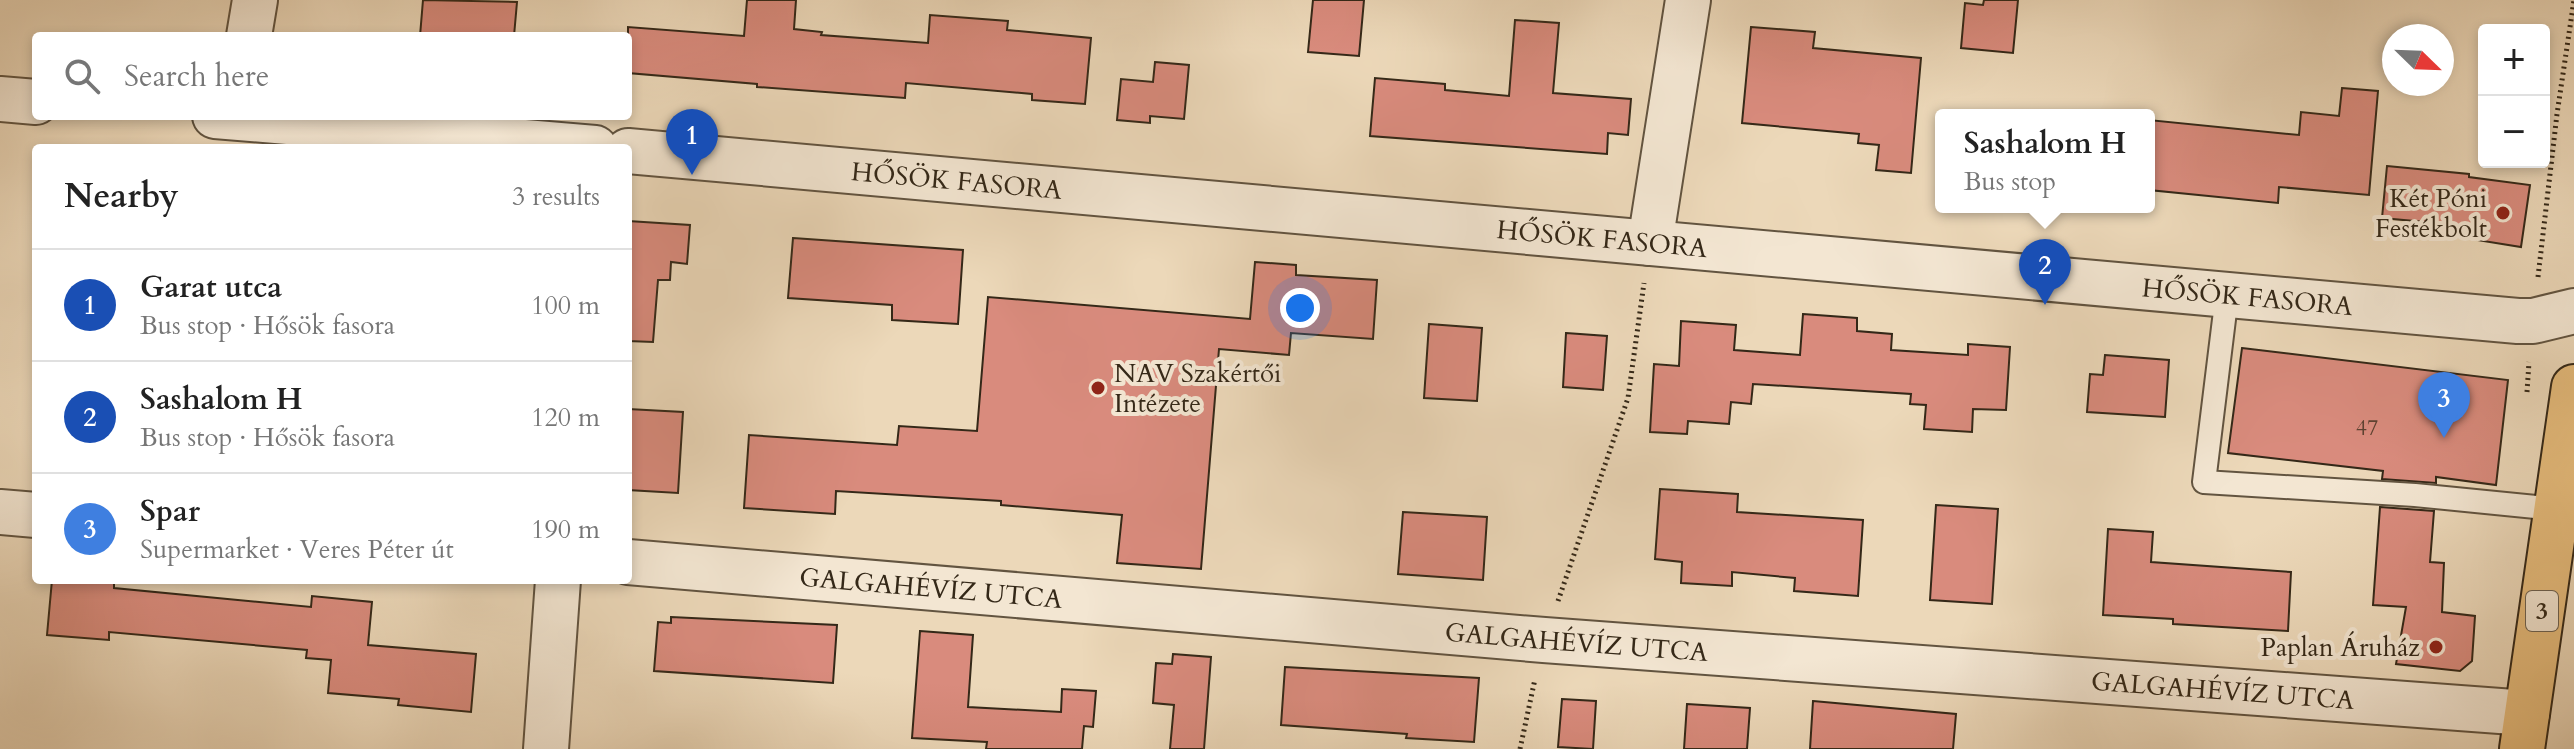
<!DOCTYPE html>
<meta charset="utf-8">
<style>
:root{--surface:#fff;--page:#f2f2f2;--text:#222;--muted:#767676;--line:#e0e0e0;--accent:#2563eb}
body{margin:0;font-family:Cardo,serif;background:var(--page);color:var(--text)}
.controls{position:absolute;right:24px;top:24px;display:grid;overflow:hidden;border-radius:8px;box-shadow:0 4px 12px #0003}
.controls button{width:72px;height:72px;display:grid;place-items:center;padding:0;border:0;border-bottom:2px solid var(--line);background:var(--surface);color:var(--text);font:40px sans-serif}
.compass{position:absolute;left:2382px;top:24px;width:72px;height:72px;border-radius:50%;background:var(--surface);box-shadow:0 4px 12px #0003;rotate:113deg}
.you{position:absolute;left:1300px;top:308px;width:28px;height:28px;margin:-20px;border:6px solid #fff;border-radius:50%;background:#1a73e8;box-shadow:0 0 0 12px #1a73e833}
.badge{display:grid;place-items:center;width:52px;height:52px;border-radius:50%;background:var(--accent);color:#fff;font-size:26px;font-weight:700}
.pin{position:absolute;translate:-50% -66px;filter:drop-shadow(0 2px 4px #0008)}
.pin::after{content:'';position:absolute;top:42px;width:28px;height:24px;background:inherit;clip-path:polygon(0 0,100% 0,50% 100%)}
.popup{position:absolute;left:1935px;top:109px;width:220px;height:104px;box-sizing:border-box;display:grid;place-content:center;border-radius:8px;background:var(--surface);filter:drop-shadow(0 2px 6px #0005);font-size:26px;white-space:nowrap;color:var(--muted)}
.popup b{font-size:30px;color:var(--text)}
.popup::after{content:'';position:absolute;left:50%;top:100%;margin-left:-16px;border:16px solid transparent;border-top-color:var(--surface)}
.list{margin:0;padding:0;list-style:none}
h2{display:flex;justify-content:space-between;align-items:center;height:104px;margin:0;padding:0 32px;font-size:34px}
h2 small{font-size:26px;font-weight:400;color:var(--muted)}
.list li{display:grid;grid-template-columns:52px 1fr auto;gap:24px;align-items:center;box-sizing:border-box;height:112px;padding:0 32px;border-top:2px solid var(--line)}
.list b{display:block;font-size:30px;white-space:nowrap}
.list p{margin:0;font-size:26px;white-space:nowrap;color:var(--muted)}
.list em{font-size:26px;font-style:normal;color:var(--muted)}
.icon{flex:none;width:44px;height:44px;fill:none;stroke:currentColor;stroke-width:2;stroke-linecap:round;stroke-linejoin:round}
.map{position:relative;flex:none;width:2574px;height:749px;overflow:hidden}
.search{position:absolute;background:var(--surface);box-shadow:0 4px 12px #0003;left:32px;top:32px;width:600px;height:88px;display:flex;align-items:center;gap:20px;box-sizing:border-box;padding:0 28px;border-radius:8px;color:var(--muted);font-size:30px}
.panel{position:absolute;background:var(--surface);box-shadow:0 4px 12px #0003;left:32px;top:144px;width:600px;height:440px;border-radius:8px}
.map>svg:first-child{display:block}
.building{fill:#d98b7d;stroke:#342818;stroke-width:2}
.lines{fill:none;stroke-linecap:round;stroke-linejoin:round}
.service-casing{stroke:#625440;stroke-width:26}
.minor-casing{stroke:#625440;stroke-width:48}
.tertiary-casing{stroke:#625440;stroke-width:48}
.primary-casing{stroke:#342818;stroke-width:48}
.path{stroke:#342818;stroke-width:5;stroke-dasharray:2 4;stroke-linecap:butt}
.service{stroke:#f3e6d2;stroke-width:22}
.minor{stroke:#f3e6d2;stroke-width:44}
.tertiary{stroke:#f3e6d2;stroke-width:44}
.primary{stroke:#e6bc7c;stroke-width:44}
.poi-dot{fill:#8f2418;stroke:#f3e6d2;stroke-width:3}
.labels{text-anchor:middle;stroke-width:8;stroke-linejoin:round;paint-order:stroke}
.number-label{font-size:22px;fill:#5d4131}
.shield{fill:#f3e6d2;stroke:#6d6150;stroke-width:2}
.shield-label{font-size:24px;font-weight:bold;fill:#342818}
.street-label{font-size:26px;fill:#342818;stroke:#f3e6d2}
.poi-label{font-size:26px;fill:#342818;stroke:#f3e6d2;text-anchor:end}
</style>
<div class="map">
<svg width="2574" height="749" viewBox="0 0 2574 749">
<rect width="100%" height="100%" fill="#ecd8b9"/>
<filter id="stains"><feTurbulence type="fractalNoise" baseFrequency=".0025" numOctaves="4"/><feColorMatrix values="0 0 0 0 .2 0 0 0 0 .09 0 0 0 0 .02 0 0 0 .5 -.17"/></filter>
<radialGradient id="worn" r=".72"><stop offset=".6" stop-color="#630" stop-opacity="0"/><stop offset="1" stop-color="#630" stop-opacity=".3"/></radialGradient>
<!-- building -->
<g class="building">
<polygon points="423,0 517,2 514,36 420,36"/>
<polygon points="747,0 796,0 794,29 822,32 821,35 928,43 930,15 1008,21 1007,30 1091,38 1085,104 1032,100 1032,94 906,83 905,98 757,87 757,84 628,73 628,27 744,36"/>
<polygon points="1313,0 1364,0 1359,56 1308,52"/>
<polygon points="1984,0 2018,0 2013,53 1961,48 1965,3 1983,5"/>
<polygon points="1515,20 1559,23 1553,93 1631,99 1628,135 1608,133 1607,154 1370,136 1375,78 1445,84 1445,90 1509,96"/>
<polygon points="1751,27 1815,32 1813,48 1921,58 1911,173 1876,170 1879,145 1858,143 1859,134 1742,123"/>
<polygon points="1155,62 1189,65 1184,119 1150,116 1150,123 1117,120 1121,79 1153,82"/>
<polygon points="2342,88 2378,91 2369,195 2279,187 2278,203 2149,190 2149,120 2299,135 2301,112 2339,116"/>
<polygon points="2387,166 2469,174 2469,177 2530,185 2521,247 2477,240 2479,227 2382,218"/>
<polygon points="628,221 690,225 687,264 671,262 670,280 658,280 653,342 628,341"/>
<polygon points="793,238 963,250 958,324 892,320 892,305 788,298"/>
<polygon points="1255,262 1296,265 1296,275 1377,280 1373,339 1291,333 1289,355 1219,349 1201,569 1117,563 1122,515 1001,505 1001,501 836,491 835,514 744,508 749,435 897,445 899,426 977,431 988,297 1250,319"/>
<polygon points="1803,314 1857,318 1857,331 1892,334 1891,350 1968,355 1968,344 2010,347 2006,410 1973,409 1972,432 1924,429 1926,405 1910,404 1911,394 1753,384 1751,404 1731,402 1729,424 1688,421 1687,434 1650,432 1654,364 1679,366 1681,321 1736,325 1734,350 1800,355"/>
<polygon points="1429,324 1482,328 1477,401 1424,398"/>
<polygon points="1566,333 1607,336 1603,390 1563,387"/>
<polygon points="2242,348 2508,380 2496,485 2436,477 2436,483 2382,479 2383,471 2228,453"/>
<polygon points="2105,355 2169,360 2165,417 2087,412 2090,374 2103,375"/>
<polygon points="628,409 683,412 678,493 628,490"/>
<polygon points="1660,489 1738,494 1737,512 1863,520 1858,596 1794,591 1795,578 1732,572 1732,586 1681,583 1682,562 1655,559"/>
<polygon points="1936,505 1998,509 1992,604 1930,600"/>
<polygon points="2380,507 2434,511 2430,562 2444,563 2442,612 2475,616 2472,661 2460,671 2396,664 2406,607 2373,605"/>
<polygon points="1403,512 1487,517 1483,580 1398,574"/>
<polygon points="2108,529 2153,532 2151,562 2291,572 2288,631 2173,624 2173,619 2103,615"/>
<polygon points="52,580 114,580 114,588 311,607 312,596 372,602 368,645 476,654 471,712 398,705 399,699 328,693 331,660 306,658 307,650 109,632 109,640 47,635"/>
<polygon points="671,617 837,625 833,683 654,671 658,622 671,623"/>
<polygon points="920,631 973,635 968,707 1061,712 1062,689 1096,691 1093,727 1084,726 1082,749 986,749 987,742 912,738"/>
<polygon points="1173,654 1211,657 1204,749 1170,749 1174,705 1153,703 1156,663 1172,664"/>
<polygon points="1285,667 1479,678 1474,742 1406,738 1407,734 1281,725"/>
<polygon points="1562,699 1596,701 1593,749 1558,747"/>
<polygon points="1813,701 1956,714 1953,749 1810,749"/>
<polygon points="1687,704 1750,708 1747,749 1684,749"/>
</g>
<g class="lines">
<defs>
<polyline id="service" points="2227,295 2204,482 2415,495 2556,509"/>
<g id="minor">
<polyline points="249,36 255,0"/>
<polyline points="1650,243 1688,0"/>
<polyline points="0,512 36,515"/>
<path id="s1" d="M628 562 1544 640 2527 713"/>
<polyline points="546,749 558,580"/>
</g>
<g id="tertiary">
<polyline points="0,99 36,102"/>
<polyline points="215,116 595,148"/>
<path id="s2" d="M628 151 2518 321H2533L2574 311"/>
</g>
<polyline id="primary" points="2522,749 2574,387"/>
</defs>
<!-- service casing -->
<use href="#service" class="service-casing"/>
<!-- minor casing -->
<use href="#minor" class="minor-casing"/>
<!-- tertiary casing -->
<use href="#tertiary" class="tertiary-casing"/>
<!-- primary casing -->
<use href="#primary" class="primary-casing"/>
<!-- path -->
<g class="path">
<polyline points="2538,277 2557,114 2574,0"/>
<polyline points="2527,392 2529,362"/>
<polyline points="1558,601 1628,398 1644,283"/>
<polyline points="1520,749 1535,679"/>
</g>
<!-- service -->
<use href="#service" class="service"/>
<!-- minor -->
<use href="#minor" class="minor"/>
<!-- tertiary -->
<use href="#tertiary" class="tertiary"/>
<!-- primary -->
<use href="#primary" class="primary"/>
</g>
<!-- markers -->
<g class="poi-dot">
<circle cx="2503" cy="213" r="8"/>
<circle cx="1098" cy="388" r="8"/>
<circle cx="2436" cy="647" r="8"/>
</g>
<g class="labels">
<!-- number labels -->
<g class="number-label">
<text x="2367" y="435">47</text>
</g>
<!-- shield labels -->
<rect class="shield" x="2526" y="591" width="32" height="40" rx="6"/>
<g class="shield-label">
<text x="2542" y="619">3</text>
</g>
<!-- street labels -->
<g class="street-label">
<text dy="9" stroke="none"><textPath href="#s2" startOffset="330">HŐSÖK FASORA</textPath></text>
<text dy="9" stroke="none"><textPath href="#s2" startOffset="978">HŐSÖK FASORA</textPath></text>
<text dy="9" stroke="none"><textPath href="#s2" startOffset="1626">HŐSÖK FASORA</textPath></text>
<text dy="9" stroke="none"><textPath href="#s1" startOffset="304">GALGAHÉVÍZ UTCA</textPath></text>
<text dy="9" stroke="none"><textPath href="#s1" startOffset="952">GALGAHÉVÍZ UTCA</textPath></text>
<text dy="9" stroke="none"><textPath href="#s1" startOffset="1600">GALGAHÉVÍZ UTCA</textPath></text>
</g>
<!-- poi labels -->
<g class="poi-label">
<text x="2487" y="207">Két Póni<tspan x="2487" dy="30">Festékbolt</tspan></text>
<text x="1114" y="382" text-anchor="start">NAV Szakértői<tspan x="1114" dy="30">Intézete</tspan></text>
<text x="2420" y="656">Paplan Áruház</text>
</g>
</g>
<rect width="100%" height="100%" filter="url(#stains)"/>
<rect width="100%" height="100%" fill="url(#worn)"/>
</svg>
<div class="controls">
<button>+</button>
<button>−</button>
</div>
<svg class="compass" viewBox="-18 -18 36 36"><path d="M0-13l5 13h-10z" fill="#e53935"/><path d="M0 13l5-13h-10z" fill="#767676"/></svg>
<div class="you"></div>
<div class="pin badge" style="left:692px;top:175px;background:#1a4fb4">1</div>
<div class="pin badge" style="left:2045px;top:305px;background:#1a4fb4">2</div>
<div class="popup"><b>Sashalom H</b>Bus stop</div>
<div class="pin badge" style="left:2444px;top:438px;background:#3f7fe0">3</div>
<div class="search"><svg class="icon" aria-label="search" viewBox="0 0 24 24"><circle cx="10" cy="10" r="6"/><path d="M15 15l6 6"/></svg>Search here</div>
<section class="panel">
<h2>Nearby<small>3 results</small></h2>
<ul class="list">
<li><span class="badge" style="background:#1a4fb4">1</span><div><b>Garat utca</b><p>Bus stop · Hősök fasora</p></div><em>100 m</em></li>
<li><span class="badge" style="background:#1a4fb4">2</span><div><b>Sashalom H</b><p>Bus stop · Hősök fasora</p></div><em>120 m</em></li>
<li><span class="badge" style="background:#3f7fe0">3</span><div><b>Spar</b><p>Supermarket · Veres Péter út</p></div><em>190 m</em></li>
</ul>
</section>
</div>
